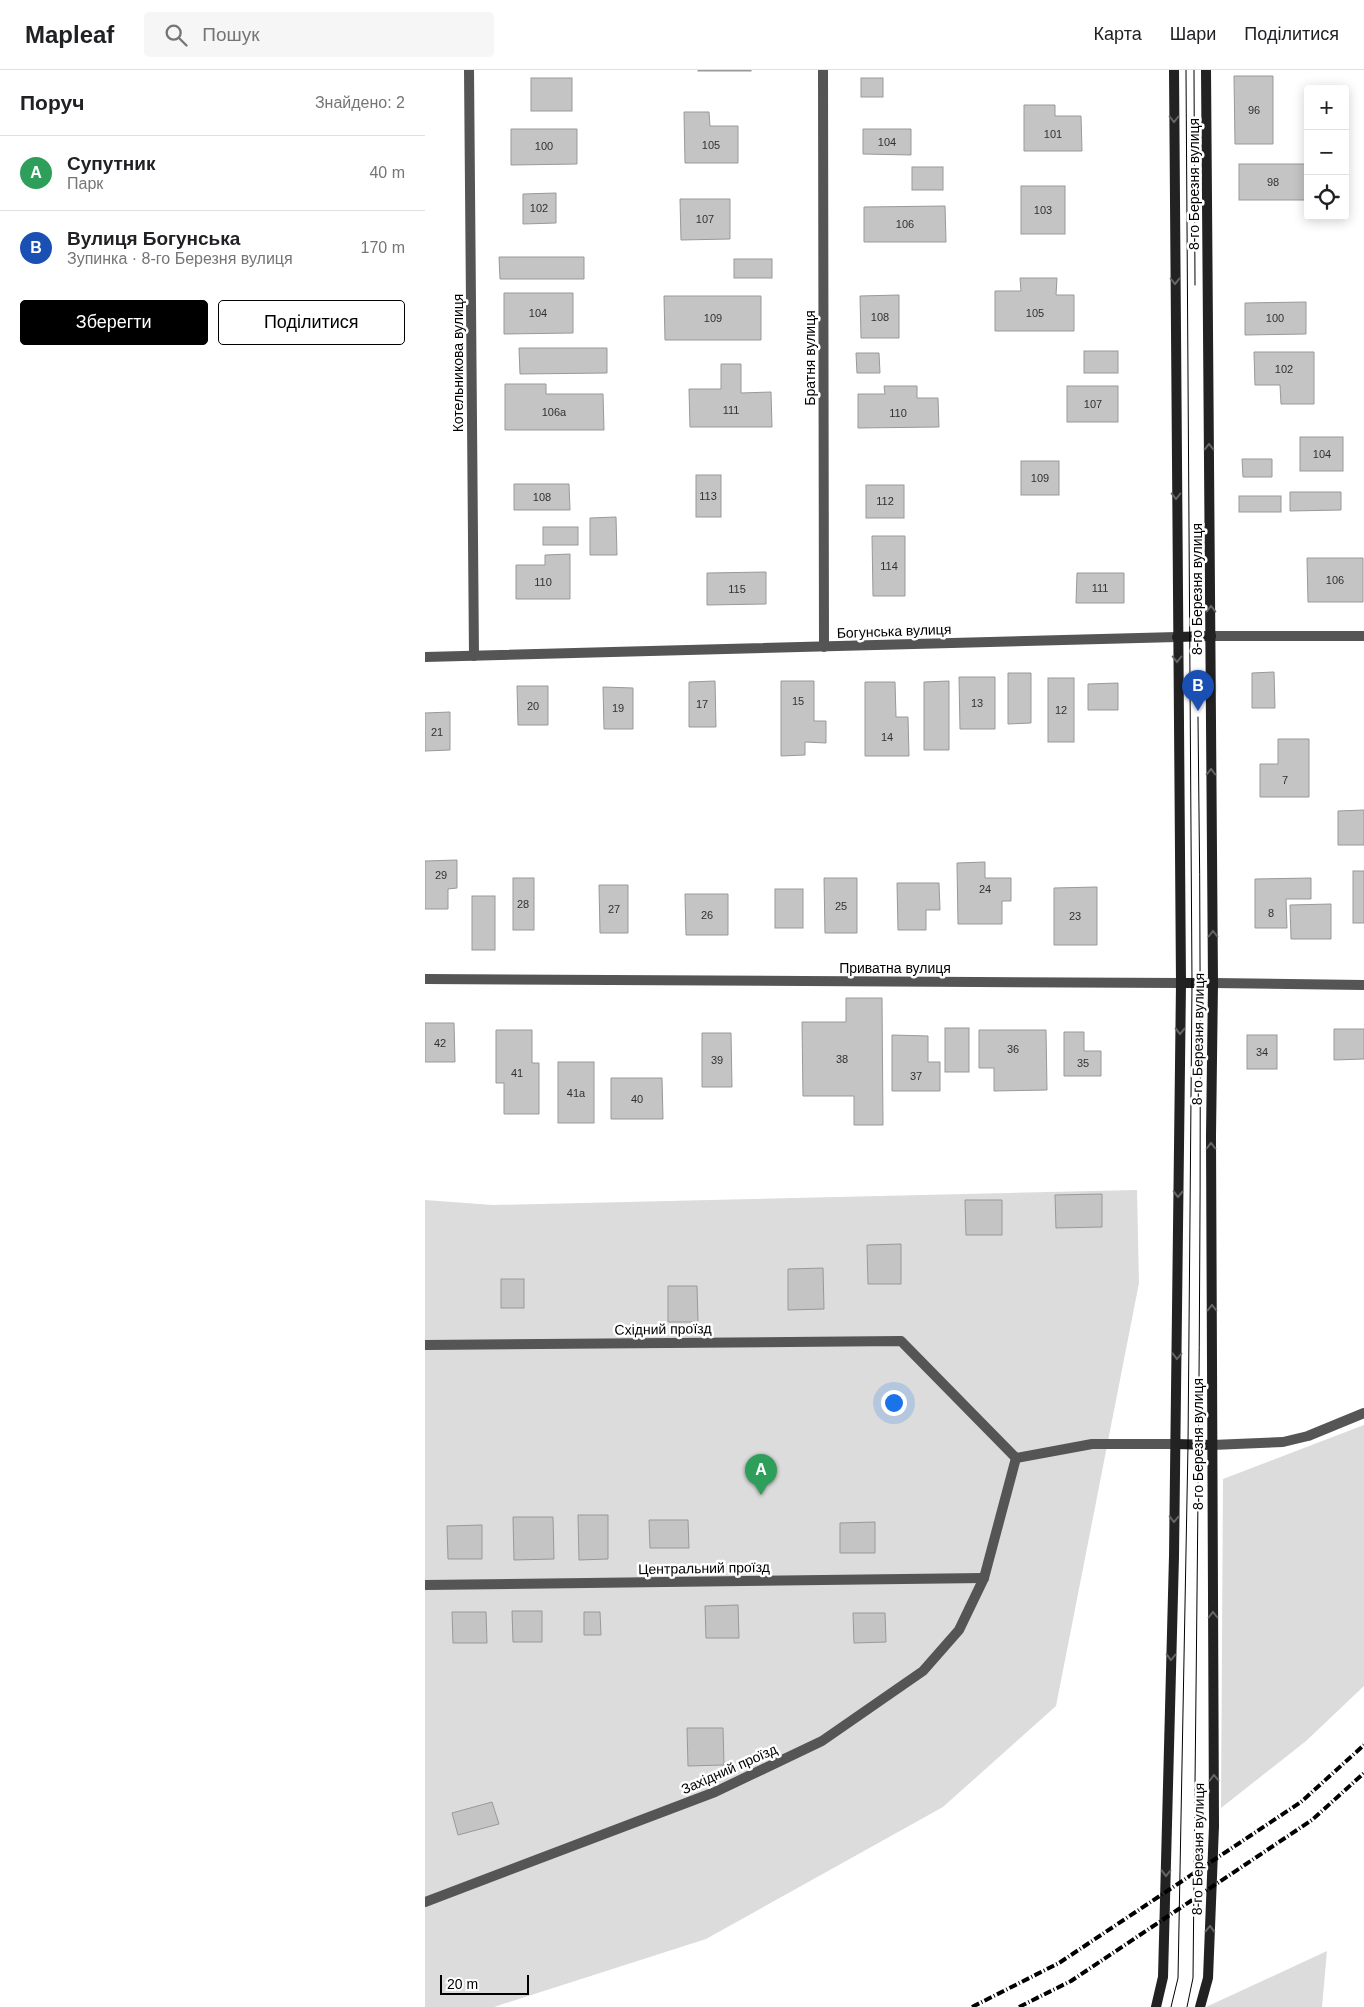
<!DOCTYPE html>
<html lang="uk">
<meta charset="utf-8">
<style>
:root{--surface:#fff;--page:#f6f6f6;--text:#202124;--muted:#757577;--line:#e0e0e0;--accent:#000}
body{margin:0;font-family:Helvetica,sans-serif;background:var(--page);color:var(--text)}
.controls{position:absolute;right:15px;top:15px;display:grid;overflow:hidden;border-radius:5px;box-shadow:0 2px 12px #0003}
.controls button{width:45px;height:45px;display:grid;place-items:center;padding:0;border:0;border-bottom:1px solid var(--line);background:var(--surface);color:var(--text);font:25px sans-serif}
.scale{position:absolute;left:15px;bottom:12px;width:89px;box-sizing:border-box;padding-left:5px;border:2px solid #000;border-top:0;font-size:14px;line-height:18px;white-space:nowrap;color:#000;-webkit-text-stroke:4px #fff;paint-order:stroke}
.you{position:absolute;left:468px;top:1332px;width:18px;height:18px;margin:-12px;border:4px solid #fff;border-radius:50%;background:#1a73e8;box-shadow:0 0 0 8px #1a73e833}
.badge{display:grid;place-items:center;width:32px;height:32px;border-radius:50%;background:var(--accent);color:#fff;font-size:16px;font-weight:700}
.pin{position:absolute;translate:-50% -41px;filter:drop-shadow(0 1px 2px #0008)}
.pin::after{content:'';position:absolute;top:26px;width:18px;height:15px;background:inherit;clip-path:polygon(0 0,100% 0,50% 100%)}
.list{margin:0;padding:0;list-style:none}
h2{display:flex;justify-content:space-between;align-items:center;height:65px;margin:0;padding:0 20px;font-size:21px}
h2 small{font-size:16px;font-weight:400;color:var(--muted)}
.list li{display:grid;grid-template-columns:32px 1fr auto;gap:15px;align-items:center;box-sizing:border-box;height:75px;padding:0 20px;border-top:1px solid var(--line)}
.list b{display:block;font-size:19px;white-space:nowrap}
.list p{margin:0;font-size:16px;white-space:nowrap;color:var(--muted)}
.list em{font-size:16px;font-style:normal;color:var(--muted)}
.actions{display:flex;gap:10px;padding:15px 20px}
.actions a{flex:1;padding:11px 0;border:1px solid var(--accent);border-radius:5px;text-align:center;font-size:18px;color:var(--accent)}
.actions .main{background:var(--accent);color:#fff}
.icon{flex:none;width:28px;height:28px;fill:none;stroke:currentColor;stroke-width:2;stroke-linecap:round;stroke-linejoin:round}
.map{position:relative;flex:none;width:939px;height:1937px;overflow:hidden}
header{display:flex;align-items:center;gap:30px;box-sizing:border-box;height:70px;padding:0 25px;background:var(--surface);border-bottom:1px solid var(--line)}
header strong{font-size:24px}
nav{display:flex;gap:28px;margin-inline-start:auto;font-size:18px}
.search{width:350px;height:45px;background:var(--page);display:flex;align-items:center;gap:12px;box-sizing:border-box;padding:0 18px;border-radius:5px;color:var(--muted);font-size:19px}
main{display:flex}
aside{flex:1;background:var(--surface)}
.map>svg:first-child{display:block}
.green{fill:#dcdcdc}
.building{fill:#c4c4c4;stroke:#999}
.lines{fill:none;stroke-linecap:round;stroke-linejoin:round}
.service{stroke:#555;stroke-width:10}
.minor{stroke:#555;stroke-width:10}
.tertiary{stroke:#555;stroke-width:10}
.secondary{stroke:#222;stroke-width:10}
.tram{stroke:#000;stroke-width:1}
.rail{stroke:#000;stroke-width:4;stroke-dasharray:8 2.5 1 2.5;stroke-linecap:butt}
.oneway{stroke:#646464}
.labels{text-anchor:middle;stroke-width:5;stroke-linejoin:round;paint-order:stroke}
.number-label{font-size:11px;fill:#313131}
.street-label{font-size:14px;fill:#000;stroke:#fff}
</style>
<header>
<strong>Mapleaf</strong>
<div class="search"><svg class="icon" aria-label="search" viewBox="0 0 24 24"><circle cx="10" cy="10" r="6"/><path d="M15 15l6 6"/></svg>Пошук</div>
<nav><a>Карта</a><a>Шари</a><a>Поділитися</a></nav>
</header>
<main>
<aside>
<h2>Поруч<small>Знайдено: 2</small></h2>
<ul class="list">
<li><span class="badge" style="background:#2e9e5b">A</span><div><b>Супутник</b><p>Парк</p></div><em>40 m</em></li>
<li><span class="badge" style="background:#1a4fb4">B</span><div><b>Вулиця Богунська</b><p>Зупинка · 8-го Березня вулиця</p></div><em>170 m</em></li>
</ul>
<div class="actions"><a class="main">Зберегти</a><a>Поділитися</a></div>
</aside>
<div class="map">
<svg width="939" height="1937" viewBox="0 0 939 1937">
<rect width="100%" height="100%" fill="#fff"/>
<!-- green -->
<g class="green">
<polygon points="712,1120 714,1213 631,1636 518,1737 281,1869 69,1937 0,1937 0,1130 68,1135"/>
<polygon points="939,1355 939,1616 881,1671 796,1738 798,1409"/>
<polygon points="902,1881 897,1937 781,1937"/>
</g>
<!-- building -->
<g class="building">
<rect x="273" y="0" width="53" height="1"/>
<polygon points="809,6 848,6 848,74 810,74"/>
<rect x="106" y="8" width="41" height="33"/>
<rect x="436" y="8" width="22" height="19"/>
<polygon points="599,35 630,35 630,46 656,46 657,81 599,81"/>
<polygon points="259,42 284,42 285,56 313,56 313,93 260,93"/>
<polygon points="86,59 152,59 152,94 86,95"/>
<polygon points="438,59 486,59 486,85 438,84"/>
<rect x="814" y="94" width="69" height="36"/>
<rect x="487" y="97" width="31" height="23"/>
<rect x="596" y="116" width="44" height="48"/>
<polygon points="131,123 131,153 98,154 98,124"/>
<polygon points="255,129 305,129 305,169 256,170"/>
<polygon points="520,136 521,172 439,172 439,137"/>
<polygon points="74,187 159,187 159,209 75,209"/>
<rect x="309" y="189" width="38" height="19"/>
<polygon points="595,208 632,208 631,225 649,225 649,261 570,261 570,221 596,221"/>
<polygon points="79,223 148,223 148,263 79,264"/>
<polygon points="474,225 474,268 436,268 435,226"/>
<polygon points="239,226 336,226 336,270 240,270"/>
<polygon points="881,232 881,264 820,265 820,233"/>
<polygon points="94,278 182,278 182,303 95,304"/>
<rect x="659" y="281" width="34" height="22"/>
<polygon points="829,282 889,282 889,334 856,334 855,315 830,315"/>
<polygon points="431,283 454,283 455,303 432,303"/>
<polygon points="296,294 316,294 316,323 346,322 347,357 265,357 264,319 296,319"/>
<polygon points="80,314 121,314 121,324 178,324 179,360 80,360"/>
<polygon points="459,316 492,316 492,328 513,328 514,357 433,358 433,324 460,324"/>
<rect x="642" y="316" width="51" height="36"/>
<rect x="875" y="367" width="43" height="34"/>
<polygon points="817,389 847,389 847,407 818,407"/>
<rect x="596" y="391" width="38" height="34"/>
<rect x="271" y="405" width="25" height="42"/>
<polygon points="89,414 144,414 145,440 89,440"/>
<rect x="441" y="415" width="38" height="33"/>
<polygon points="865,422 916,422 916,440 865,441"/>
<rect x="814" y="426" width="42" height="16"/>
<polygon points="191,447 192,485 165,485 165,448"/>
<rect x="118" y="457" width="35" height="18"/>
<polygon points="447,466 480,466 480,526 448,526"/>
<polygon points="145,484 145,529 91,529 91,495 120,495 120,485"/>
<polygon points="882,488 938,488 938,532 883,532"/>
<polygon points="341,502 341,534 282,535 282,503"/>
<polygon points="652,503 699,503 699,533 651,533"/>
<polygon points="849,602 850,638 827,638 827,603"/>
<polygon points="583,603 606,603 606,653 583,654"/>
<polygon points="534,607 570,607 570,659 535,659"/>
<rect x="623" y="608" width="26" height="64"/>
<polygon points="290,611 291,657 264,657 264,612"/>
<polygon points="356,611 389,611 389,651 401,651 401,673 380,672 380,685 356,686"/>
<polygon points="524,611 524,680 499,680 499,612"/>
<polygon points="440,612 470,612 471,647 483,647 484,686 440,686"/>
<polygon points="693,613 693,640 663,640 663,614"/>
<polygon points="92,616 123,616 123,655 93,655"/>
<polygon points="178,617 208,618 208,659 179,659"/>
<polygon points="25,642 25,680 0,681 0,643"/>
<polygon points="853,669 884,669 884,727 835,727 835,694 853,694"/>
<polygon points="939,740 939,775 913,775 913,741"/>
<polygon points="32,790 32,818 23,819 23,839 0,839 0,791"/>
<polygon points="560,792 560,808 586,808 586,831 577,831 577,854 533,854 532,793"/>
<rect x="928" y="801" width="11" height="52"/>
<rect x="88" y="808" width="21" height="52"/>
<polygon points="399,808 432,808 432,863 400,863"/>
<polygon points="886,808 886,829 861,829 862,858 830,858 830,809"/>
<polygon points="472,813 514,813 515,840 501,840 501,860 473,860"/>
<polygon points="174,815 203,815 203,863 175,863"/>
<polygon points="672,817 672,875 629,875 629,818"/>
<rect x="350" y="819" width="28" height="39"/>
<polygon points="260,824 303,824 303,865 261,865"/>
<rect x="47" y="826" width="23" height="54"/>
<polygon points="906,834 906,869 866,869 865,835"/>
<polygon points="421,928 457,928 458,1055 429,1055 429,1026 378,1026 377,952 421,952"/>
<polygon points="0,953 29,953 30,992 0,992"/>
<rect x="520" y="958" width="24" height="44"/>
<polygon points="909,959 939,959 939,989 909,990"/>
<polygon points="71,960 107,960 107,993 114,993 114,1044 79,1044 79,1013 71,1013"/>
<polygon points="554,960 621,960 622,1020 569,1021 569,998 554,998"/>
<polygon points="639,962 659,962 659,981 676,981 676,1006 639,1006"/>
<polygon points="277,963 306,963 307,1017 277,1017"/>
<polygon points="467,965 503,966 503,992 515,992 515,1021 467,1021"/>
<rect x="822" y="965" width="30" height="34"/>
<rect x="133" y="992" width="36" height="61"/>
<polygon points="186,1008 237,1008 238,1049 186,1049"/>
<polygon points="677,1124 677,1157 631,1158 630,1125"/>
<polygon points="540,1130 577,1130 577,1165 541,1165"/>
<polygon points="476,1174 476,1214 443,1214 442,1175"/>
<polygon points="398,1198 399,1239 363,1240 363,1199"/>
<rect x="76" y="1209" width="23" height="29"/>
<polygon points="243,1216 272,1216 273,1252 243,1252"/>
<polygon points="153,1445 183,1445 183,1489 154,1490"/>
<polygon points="88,1447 128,1447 129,1489 89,1490"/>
<polygon points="224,1450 263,1450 264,1478 225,1478"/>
<polygon points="450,1452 450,1483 415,1483 415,1453"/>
<polygon points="57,1455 57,1489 23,1489 22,1456"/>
<polygon points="313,1535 314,1568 281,1568 280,1536"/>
<polygon points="87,1541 117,1541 117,1572 88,1572"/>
<polygon points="27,1542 61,1542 62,1573 28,1573"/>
<polygon points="159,1542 175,1542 176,1565 159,1565"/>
<polygon points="428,1543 460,1543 461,1572 429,1573"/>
<polygon points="262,1658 298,1658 299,1695 263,1696"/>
<polygon points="67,1732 74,1754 33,1765 27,1743"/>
</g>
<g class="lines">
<!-- service -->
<g class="service">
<polyline points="0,1275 476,1271 591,1388"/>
<polyline points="591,1388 667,1374 751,1374"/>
<polyline points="0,1515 559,1508"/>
<polyline points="0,1832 290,1722 397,1671 498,1601 534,1560 559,1508 591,1388"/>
</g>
<!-- minor -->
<g class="minor">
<polyline points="44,0 49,586"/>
<polyline points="398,0 399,577"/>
<polyline points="786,566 939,566"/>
<polyline points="0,587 752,567"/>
<polyline points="0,909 756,913"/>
<polyline points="788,913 939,915"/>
</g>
<!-- tertiary -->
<polyline class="tertiary" points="787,1375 858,1372 883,1366 939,1343"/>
<!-- secondary -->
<g class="secondary">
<polyline points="752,567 786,566"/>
<polyline points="756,913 788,913"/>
<polyline points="751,1374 787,1375"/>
<polyline points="731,1937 738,1907 749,1486 756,913 749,0"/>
<polyline points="775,1937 783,1908 789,1756 786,1066 788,913 781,0"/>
</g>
<!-- tram -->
<g class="tram">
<polyline points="769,0 770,215"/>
<polyline points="746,1937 753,1908 763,1375 767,913 761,0"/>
<path d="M762 1937 768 1908C772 1488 779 1068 773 647"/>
</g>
<!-- rail -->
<g class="rail">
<polyline points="547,1937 634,1893 876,1732 939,1675"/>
<polyline points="594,1937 646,1911 887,1750 939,1703"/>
</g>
</g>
<!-- one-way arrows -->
<defs><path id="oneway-chevron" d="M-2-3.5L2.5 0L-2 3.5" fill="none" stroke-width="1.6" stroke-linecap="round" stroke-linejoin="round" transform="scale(1.25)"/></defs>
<g class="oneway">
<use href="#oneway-chevron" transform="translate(749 49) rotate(90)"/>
<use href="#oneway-chevron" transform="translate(750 211) rotate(90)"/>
<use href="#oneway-chevron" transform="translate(784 377) rotate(-90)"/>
<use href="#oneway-chevron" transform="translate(751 426) rotate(90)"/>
<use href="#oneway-chevron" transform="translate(786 539) rotate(-90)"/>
<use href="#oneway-chevron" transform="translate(752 589) rotate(90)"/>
<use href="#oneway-chevron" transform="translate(786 702) rotate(-90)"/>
<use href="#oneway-chevron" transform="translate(788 864) rotate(-90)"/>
<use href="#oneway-chevron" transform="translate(755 961) rotate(91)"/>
<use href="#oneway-chevron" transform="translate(786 1076) rotate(-90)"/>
<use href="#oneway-chevron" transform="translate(753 1124) rotate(91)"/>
<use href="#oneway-chevron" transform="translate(787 1238) rotate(-90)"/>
<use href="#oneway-chevron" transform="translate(752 1286) rotate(91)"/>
<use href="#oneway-chevron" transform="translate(749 1449) rotate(91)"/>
<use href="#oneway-chevron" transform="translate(788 1545) rotate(-90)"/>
<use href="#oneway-chevron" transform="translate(746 1587) rotate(92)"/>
<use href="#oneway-chevron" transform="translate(789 1708) rotate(-91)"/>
<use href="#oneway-chevron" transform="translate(741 1803) rotate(91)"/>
<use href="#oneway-chevron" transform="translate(785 1859) rotate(-88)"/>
</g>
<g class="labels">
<!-- number labels -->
<g class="number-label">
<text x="829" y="44">96</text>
<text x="628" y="68">101</text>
<text x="462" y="76">104</text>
<text x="286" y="79">105</text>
<text x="119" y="80">100</text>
<text x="848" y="116">98</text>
<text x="114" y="142">102</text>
<text x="618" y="144">103</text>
<text x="280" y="153">107</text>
<text x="480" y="158">106</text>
<text x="113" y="247">104</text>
<text x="610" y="247">105</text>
<text x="455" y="251">108</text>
<text x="288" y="252">109</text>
<text x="850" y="252">100</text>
<text x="859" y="303">102</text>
<text x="668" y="338">107</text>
<text x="306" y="344">111</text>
<text x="129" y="346">106а</text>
<text x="473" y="347">110</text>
<text x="897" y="388">104</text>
<text x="615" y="412">109</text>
<text x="283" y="430">113</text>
<text x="117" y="431">108</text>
<text x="460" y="435">112</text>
<text x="464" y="500">114</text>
<text x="910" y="514">106</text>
<text x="118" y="516">110</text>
<text x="675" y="522">111</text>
<text x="312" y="523">115</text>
<text x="373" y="635">15</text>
<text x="552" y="637">13</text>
<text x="277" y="638">17</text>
<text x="108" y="640">20</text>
<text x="193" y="642">19</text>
<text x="636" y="644">12</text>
<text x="12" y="666">21</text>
<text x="462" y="671">14</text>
<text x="860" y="714">7</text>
<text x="16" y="809">29</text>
<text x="560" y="823">24</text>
<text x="98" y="838">28</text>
<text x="416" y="840">25</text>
<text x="189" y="843">27</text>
<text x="846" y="847">8</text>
<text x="282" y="849">26</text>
<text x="650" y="850">23</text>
<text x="15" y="977">42</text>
<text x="588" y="983">36</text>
<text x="837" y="986">34</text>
<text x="417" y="993">38</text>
<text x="292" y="994">39</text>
<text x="658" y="997">35</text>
<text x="92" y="1007">41</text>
<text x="491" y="1010">37</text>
<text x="151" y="1027">41а</text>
<text x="212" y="1033">40</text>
</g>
<!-- street labels -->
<g class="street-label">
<text transform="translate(769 114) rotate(-90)" y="5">8-го Березня вулиця</text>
<text transform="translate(385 288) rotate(-90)" y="5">Братня вулиця</text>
<text transform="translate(33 293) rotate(-90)" y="5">Котельникова вулиця</text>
<text transform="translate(772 519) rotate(-90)" y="5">8-го Березня вулиця</text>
<text transform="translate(469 561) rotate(-2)" y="5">Богунська вулиця</text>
<text x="470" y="903">Приватна вулиця</text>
<text transform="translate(773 969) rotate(-89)" y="5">8-го Березня вулиця</text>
<text transform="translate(238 1259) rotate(-1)" y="5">Східний проїзд</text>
<text transform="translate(773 1374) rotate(-90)" y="5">8-го Березня вулиця</text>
<text transform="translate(279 1498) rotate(-1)" y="5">Центральний проїзд</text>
<text transform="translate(304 1699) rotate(-24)" y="5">Західний проїзд</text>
<text transform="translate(773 1779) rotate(-89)" y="5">8-го Березня вулиця</text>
</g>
</g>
</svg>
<div class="controls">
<button>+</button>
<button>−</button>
<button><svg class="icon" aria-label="locate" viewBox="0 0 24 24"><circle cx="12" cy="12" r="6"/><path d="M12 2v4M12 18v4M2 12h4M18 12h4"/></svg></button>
</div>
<div class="scale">20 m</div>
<div class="you"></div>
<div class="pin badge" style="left:336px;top:1425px;background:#2e9e5b">A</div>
<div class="pin badge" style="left:773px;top:641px;background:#1a4fb4">B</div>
</div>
</main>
